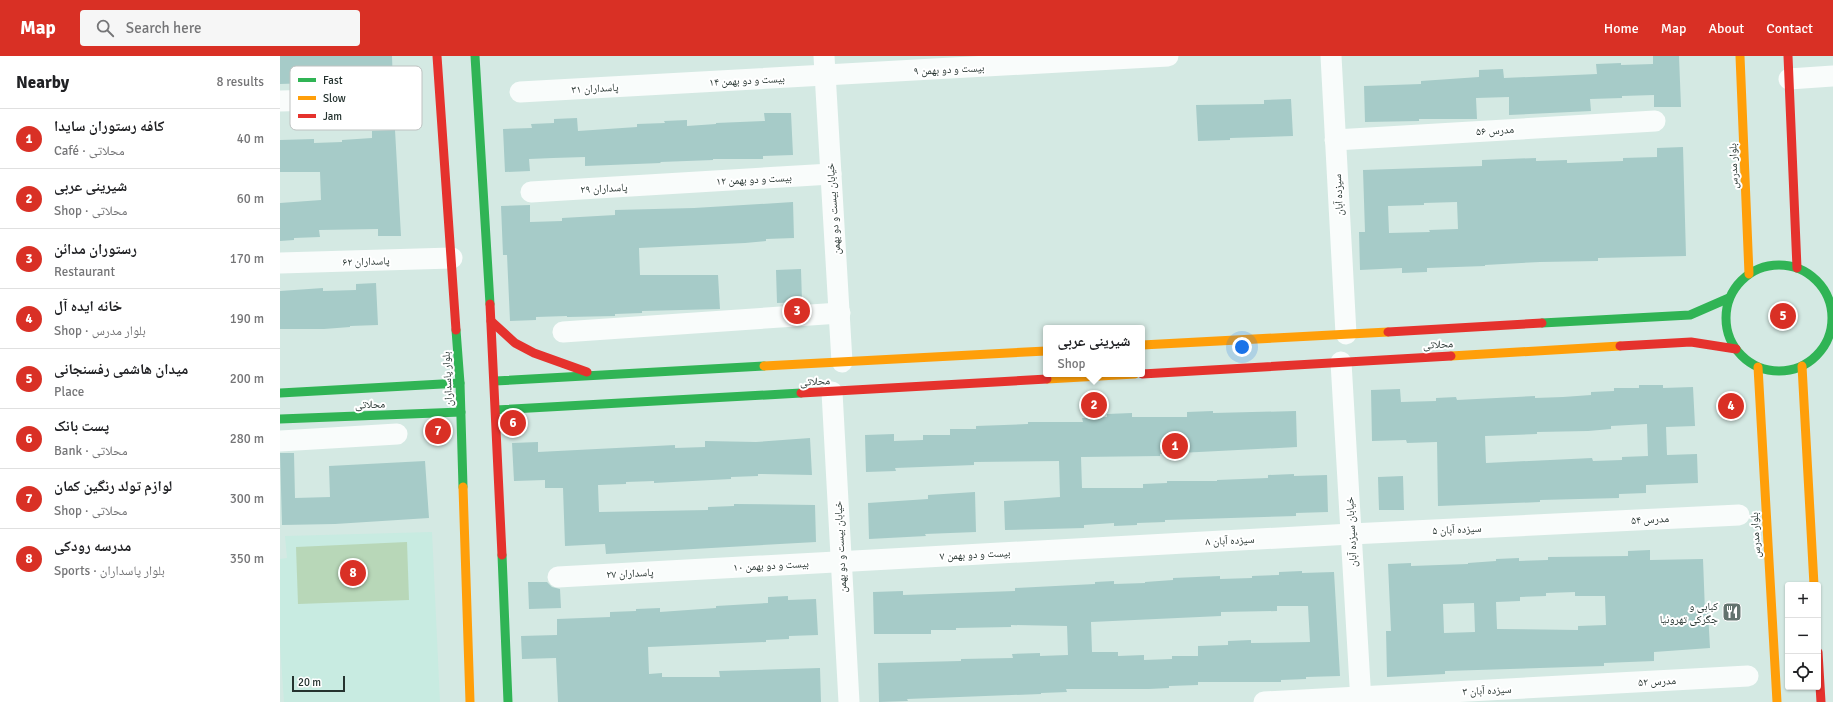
<!DOCTYPE html>
<meta charset="utf-8">
<style>
:root{--surface:#fff;--page:#f6f6f6;--text:#202124;--muted:#757577;--line:#e0e0e0;--accent:#d93025}
body{margin:0;font-family:Signika,"Noto Naskh Arabic",sans-serif;background:var(--page);color:var(--text)}
.controls{position:absolute;right:12px;bottom:12px;display:grid;overflow:hidden;border-radius:4px;box-shadow:0 1px 3px #0004}
.controls button{width:36px;height:36px;display:grid;place-items:center;padding:0;border:0;border-bottom:1px solid var(--line);background:var(--surface);color:var(--text);font:20px sans-serif}
.scale{position:absolute;left:12px;bottom:10px;width:53px;box-sizing:border-box;padding-left:4px;border:2px solid #25332f;border-top:0;font-size:11px;line-height:14px;white-space:nowrap;color:#25332f;-webkit-text-stroke:3px #fff;paint-order:stroke}
.you{position:absolute;left:962px;top:291px;width:14px;height:14px;margin:-10px;border:3px solid #fff;border-radius:50%;background:#1a73e8;box-shadow:0 0 0 6px #1a73e833}
.badge{display:grid;place-items:center;width:26px;height:26px;border-radius:50%;background:var(--accent);color:#fff;font-size:13px;font-weight:700}
.pin{position:absolute;translate:-50% -50%;border:2px solid #fff;box-shadow:0 1px 4px #0006}
.popup{position:absolute;left:763px;top:269px;width:102px;height:52px;box-sizing:border-box;display:grid;place-content:center;border-radius:4px;background:var(--surface);filter:drop-shadow(0 1px 3px #0005);font-size:13px;white-space:nowrap;color:var(--muted)}
.popup b{font-size:15px;color:var(--text)}
.popup::after{content:'';position:absolute;left:50%;top:100%;margin-left:-8px;border:8px solid transparent;border-top-color:var(--surface)}
.list{margin:0;padding:0;list-style:none}
h2{display:flex;justify-content:space-between;align-items:center;height:52px;margin:0;padding:0 16px;font-size:17px}
h2 small{font-size:13px;font-weight:400;color:var(--muted)}
.list li{display:grid;grid-template-columns:26px 1fr auto;gap:12px;align-items:center;box-sizing:border-box;height:60px;padding:0 16px;border-top:1px solid var(--line)}
.list b{display:block;font-size:15px;white-space:nowrap}
.list p{margin:0;font-size:13px;white-space:nowrap;color:var(--muted)}
.list em{font-size:13px;font-style:normal;color:var(--muted)}
.icon{flex:none;width:22px;height:22px;fill:none;stroke:currentColor;stroke-width:2;stroke-linecap:round;stroke-linejoin:round}
.map{position:relative;flex:none;width:1553px;height:646px;overflow:hidden}
header{display:flex;align-items:center;gap:24px;box-sizing:border-box;height:56px;padding:0 20px;background:var(--accent);color:#fff}
header strong{font-size:19px}
nav{display:flex;gap:22px;margin-inline-start:auto;font-size:14px}
.search{width:280px;height:36px;background:var(--page);display:flex;align-items:center;gap:10px;box-sizing:border-box;padding:0 14px;border-radius:4px;color:var(--muted);font-size:15px}
main{display:flex}
aside{flex:1;background:var(--surface)}
.map>svg:first-child{display:block}
.built{fill:#c8ebe1}
.green{fill:#b8d7b8}
.building{fill:#a6cbc8;fill-rule:evenodd}
.lines{fill:none;stroke-linecap:round;stroke-linejoin:round}
.street{stroke:#f9fcfb;stroke-width:21}
.fast{stroke:#30b455;stroke-width:9}
.slow{stroke:#ff9f0a;stroke-width:9}
.jam{stroke:#e5322d;stroke-width:9}
.labels{text-anchor:middle;stroke-width:4;stroke-linejoin:round;paint-order:stroke}
.street-label{font-size:11px;fill:#25332f;stroke:#fff}
.poi-label{font-size:11px;fill:#25332f;stroke:#fff;text-anchor:end}
.key{fill:#fff;stroke:#bec2c1;stroke-width:1}
.key-label{font-size:11px;fill:#25332f}
</style>
<header>
<strong>Map</strong>
<div class="search"><svg class="icon" aria-label="search" viewBox="0 0 24 24"><circle cx="10" cy="10" r="6"/><path d="M15 15l6 6"/></svg>Search here</div>
<nav><a>Home</a><a>Map</a><a>About</a><a>Contact</a></nav>
</header>
<main>
<aside>
<h2>Nearby<small>8 results</small></h2>
<ul class="list">
<li><span class="badge">1</span><div><b>کافه رستوران سایدا</b><p>Café · محلاتی</p></div><em>40 m</em></li>
<li><span class="badge">2</span><div><b>شیرینی عربی</b><p>Shop · محلاتی</p></div><em>60 m</em></li>
<li><span class="badge">3</span><div><b>رستوران مدائن</b><p>Restaurant</p></div><em>170 m</em></li>
<li><span class="badge">4</span><div><b>خانه ایده آل</b><p>Shop · بلوار مدرس</p></div><em>190 m</em></li>
<li><span class="badge">5</span><div><b>میدان هاشمی رفسنجانی</b><p>Place</p></div><em>200 m</em></li>
<li><span class="badge">6</span><div><b>پست بانک</b><p>Bank · محلاتی</p></div><em>280 m</em></li>
<li><span class="badge">7</span><div><b>لوازم تولد رنگین کمان</b><p>Shop · محلاتی</p></div><em>300 m</em></li>
<li><span class="badge">8</span><div><b>مدرسه رودکی</b><p>Sports · بلوار پاسداران</p></div><em>350 m</em></li>
</ul>
</aside>
<div class="map">
<svg width="1553" height="646" viewBox="0 0 1553 646">
<rect width="100%" height="100%" fill="#d4e9e3"/>
<!-- built -->
<polygon class="built" points="152,476 160,646 4,646 0,589 0,503 7,502 5,480"/>
<!-- green -->
<polygon class="green" points="127,486 129,544 18,548 16,491"/>
<!-- building -->
<g class="building">
<polygon points="0,0 112,0 113,30 89,31 88,15 57,16 58,19 30,19 30,27 0,28"/>
<polygon points="1373,0 1399,0 1401,51 1374,51 1374,39 1342,40 1342,42 1310,43 1311,55 1229,59 1229,41 1196,42 1197,63 1139,63 1139,65 1085,66 1084,30 1141,28 1141,25 1199,21 1199,14 1223,13 1224,22 1317,18 1316,8 1341,7 1341,9 1373,8"/>
<polygon points="1011,43 1013,80 950,82 950,84 918,85 916,49 984,48 984,44"/>
<polygon points="484,57 511,57 513,99 483,100 483,103 433,103 433,104 380,106 381,107 305,110 305,101 273,102 249,103 250,115 225,116 223,73 252,72 251,68 274,67 274,63 297,62 298,75 357,71 357,68 385,67 384,65 407,64 407,70 436,68 436,67 485,65"/>
<polygon points="115,74 121,180 98,180 98,173 39,174 40,181 14,182 14,184 0,185 0,147 41,144 40,116 0,116 0,84 34,83 34,87 62,86 62,84 92,82 92,75"/>
<path d="M1403 91 1406 200 1318 202V205L1260 206 1205 209V210L1147 212V216L1122 217V212L1080 214 1079 176H1085L1083 114 1202 110V104L1256 102V105L1287 104V107L1343 105V102L1377 101V92ZM1177 146 1178 173 1149 174 1150 176 1109 177 1108 150 1144 149V147Z"/>
<polygon points="513,146 514,182 486,183 486,185 465,187 359,192 360,219 438,219 440,253 362,255 362,257 335,258 335,260 287,261 287,260 256,261 256,264 230,265 227,199 223,199 221,150 250,149 250,166 282,165 282,162 335,159 335,154 414,152"/>
<polygon points="521,213 522,246 497,247 496,214"/>
<polygon points="96,227 98,269 70,270 70,271 44,273 0,273 0,235 43,232 43,235 76,234 76,228"/>
<path d="M1359 329H1383V332L1413 331 1415 370 1386 371 1387 399 1417 398 1418 427 1366 429V437L1339 438V442L1260 444V446L1158 450 1157 386 1127 387 1126 384 1092 385 1091 334 1120 333 1121 346 1156 345V342L1176 341 1177 344 1255 340V342L1283 341 1311 339V336L1334 335V332H1359ZM1367 368 1368 400 1342 401V404L1313 405 1312 402 1206 407 1205 380 1257 378V376L1308 375 1331 373V370Z"/>
<polygon points="933,355 933,357 1016,355 1017,391 880,398 880,400 801,401 802,432 863,432 863,428 887,427 887,425 937,425 937,424 988,422 988,419 1014,418 1014,420 1047,419 1048,456 1016,457 1016,460 885,464 885,466 857,467 857,469 834,470 834,467 804,469 804,472 725,474 724,445 780,441 779,405 694,406 694,409 615,412 616,415 586,416 585,379 614,378 614,385 643,384 643,379 670,379 670,373 696,373 696,370 748,368 748,366 803,366 802,362 827,361 827,358 852,357 852,361 907,361 907,356"/>
<polygon points="530,382 532,419 478,418 478,420 451,421 451,423 374,427 374,425 346,426 346,428 318,429 319,456 428,454 428,451 454,450 454,448 535,449 536,486 326,498 325,488 285,490 283,432 265,432 265,424 234,425 232,387 258,386 258,396 395,389 395,392 425,391 425,385 476,386"/>
<polygon points="0,397 14,397 15,442 50,441 49,410 145,405 149,462 55,468 2,469"/>
<polygon points="1123,420 1124,454 1099,454 1098,421"/>
<polygon points="695,436 696,476 645,478 646,480 589,483 588,447 648,443 648,439"/>
<path d="M1370 494V504L1423 503 1425 556H1428L1430 592 1374 596V605L1324 607V610L1165 615V618L1107 621 1106 575H1111L1108 508 1131 507V510L1188 508V507L1216 505V503L1239 502V505L1268 504V501L1348 500V495ZM1295 536V540H1325L1326 569 1298 570V574L1217 573 1216 546 1240 545V541L1266 540V537ZM1194 547 1195 576 1164 577 1163 548Z"/>
<path d="M1022 515V517L1054 516 1060 620 1026 621V623L1001 624V626H918V629L889 630V632L869 633H786L787 636 761 637V638L627 643 628 645 599 646 598 607 681 605V603L733 602 732 598 760 597V600L788 599 787 570 731 569V571L676 572V574H651V578H594L593 536 623 535V539L735 535V532L815 528V526L834 525V528L865 527V526L893 524V522L940 520V523L972 522V520L999 519V516ZM997 550H1028L1030 586 971 587V584L948 585V589L918 590V600H892V603L864 604V599L838 600V596H812L811 566 941 560V556L997 555Z"/>
<polygon points="248,526 267,526 272,531 280,533 281,552 249,553"/>
<polygon points="508,540 508,544 536,543 538,579 509,580 509,583 486,584 486,586 368,591 369,618 382,617 382,621 440,621 439,615 540,612 541,646 278,646 276,602 242,603 241,580 277,579 277,563 330,561 330,556 356,555 356,553 380,552 380,556 436,552 436,550 488,547 488,541"/>
</g>
<g class="lines">
<!-- street -->
<g class="street">
<polyline points="544,0 562,306"/>
<polyline points="1051,0 1066,278"/>
<polyline points="1509,23 1553,20"/>
<polyline points="240,36 888,0"/>
<polyline points="0,45 113,42"/>
<polyline points="1055,84 1375,65"/>
<polyline points="251,136 551,118"/>
<polyline points="0,207 172,202"/>
<polyline points="283,276 560,257"/>
<polyline points="1061,306 1081,646"/>
<polyline points="552,336 569,646"/>
<polyline points="0,385 117,378"/>
<polyline points="278,521 1071,478 1459,459"/>
<polyline points="984,646 1468,620"/>
</g>
<!-- fast -->
<g class="fast">
<polyline points="195,0 210,248"/>
<circle cx="1499" cy="262" r="53"/>
<polyline points="1262,267 1410,259 1449,242"/>
<polyline points="176,274 180,327 183,431"/>
<polyline points="215,325 484,310"/>
<polyline points="0,337 180,327"/>
<polyline points="216,354 521,337"/>
<polyline points="0,363 181,356"/>
<polyline points="222,499 228,646"/>
</g>
<!-- slow -->
<g class="slow">
<polyline points="1460,0 1469,218"/>
<polyline points="862,289 1108,276"/>
<polyline points="1171,300 1340,290"/>
<polyline points="484,310 766,295"/>
<polyline points="1522,310 1534,529"/>
<polyline points="1478,311 1497,646"/>
<polyline points="767,323 855,318"/>
<polyline points="183,431 190,646"/>
</g>
<!-- jam -->
<g class="jam">
<polyline points="157,0 176,274"/>
<polyline points="1508,0 1517,212"/>
<polyline points="210,248 222,499"/>
<polyline points="211,265 235,287 254,297 307,316"/>
<polyline points="1108,276 1262,267"/>
<polyline points="1340,290 1411,286 1456,293"/>
<polyline points="862,318 1171,300"/>
<polyline points="521,337 767,323"/>
<polyline points="1538,596 1541,646"/>
</g>
</g>
<!-- icons -->
<defs>
<symbol id="restaurant-square" viewBox="-11 -11 22 22"><rect x="-9" y="-9" width="18" height="18" rx="4" fill="#62736e" stroke="#fff"/><path d="M-5-6h1v4h1v-4h1v4h1v-4h1v5L-1.5 .5V6h-2V.5L-5-1ZM5-6V6H3V1.5H1.5Q1.5-4 5-6Z" fill="#fff"/></symbol>
</defs>
<g fill-rule="evenodd">
<use href="#restaurant-square" x="1441" y="545" width="22" height="22"/>
</g>
<g class="labels">
<!-- street labels -->
<g class="street-label">
<text transform="translate(669 13) rotate(-3)" y="4">بیست و دو بهمن ۹</text>
<text transform="translate(467 24) rotate(-3)" y="4">بیست و دو بهمن ۱۴</text>
<text transform="translate(315 32) rotate(-3)" y="4">پاسداران ۳۱</text>
<text transform="translate(1215 74) rotate(-4)" y="4">مدرس ۵۶</text>
<text transform="translate(1453 110) rotate(-92)" y="4">بلوار مدرس</text>
<text transform="translate(474 123) rotate(-3)" y="4">بیست و دو بهمن ۱۲</text>
<text transform="translate(324 132) rotate(-3)" y="4">پاسداران ۲۹</text>
<text transform="translate(1058 139) rotate(-93)" y="4">سیزده آبان</text>
<text transform="translate(553 153) rotate(-94)" y="4">خیابان بیست و دو بهمن</text>
<text transform="translate(86 205) rotate(-2)" y="4">پاسداران ۶۲</text>
<text transform="translate(1158 288) rotate(-3)" y="4">محلاتی</text>
<text transform="translate(167 323) rotate(-93)" y="4">بلوار پاسداران</text>
<text transform="translate(535 325) rotate(-3)" y="4">محلاتی</text>
<text transform="translate(90 348) rotate(-2)" y="4">محلاتی</text>
<text transform="translate(1370 463) rotate(-3)" y="4">مدرس ۵۴</text>
<text transform="translate(1177 473) rotate(-3)" y="4">سیزده آبان ۵</text>
<text transform="translate(1071 476) rotate(-93)" y="4">خیابان سیزده آبان</text>
<text transform="translate(1475 479) rotate(-93)" y="4">بلوار مدرس</text>
<text transform="translate(950 484) rotate(-3)" y="4">سیزده آبان ۸</text>
<text transform="translate(560 491) rotate(-93)" y="4">خیابان بیست و دو بهمن</text>
<text transform="translate(695 498) rotate(-3)" y="4">بیست و دو بهمن ۷</text>
<text transform="translate(491 509) rotate(-3)" y="4">بیست و دو بهمن ۱۰</text>
<text transform="translate(350 517) rotate(-3)" y="4">پاسداران ۲۷</text>
<text transform="translate(1377 625) rotate(-3)" y="4">مدرس ۵۲</text>
<text transform="translate(1207 634) rotate(-3)" y="4">سیزده آبان ۳</text>
</g>
<!-- poi labels -->
<g class="poi-label">
<text x="1438" y="554">کبابی و<tspan x="1438" dy="13">جگرکی تهرونیا</tspan></text>
</g>
</g>
<!-- legend -->
<rect x="10" y="10" width="132" height="64" rx="6" class="key"/>
<rect x="18" y="22" width="18" height="4" fill="#30b455"/>
<rect x="18" y="40" width="18" height="4" fill="#ff9f0a"/>
<rect x="18" y="58" width="18" height="4" fill="#e5322d"/>
<g class="key-label">
<text x="43" y="28">Fast</text>
<text x="43" y="46">Slow</text>
<text x="43" y="64">Jam</text>
</g>
</svg>
<div class="controls">
<button>+</button>
<button>−</button>
<button><svg class="icon" aria-label="locate" viewBox="0 0 24 24"><circle cx="12" cy="12" r="6"/><path d="M12 2v4M12 18v4M2 12h4M18 12h4"/></svg></button>
</div>
<div class="scale">20 m</div>
<div class="you"></div>
<div class="pin badge" style="left:895px;top:390px">1</div>
<div class="pin badge" style="left:814px;top:349px">2</div>
<div class="popup"><b>شیرینی عربی</b>Shop</div>
<div class="pin badge" style="left:517px;top:255px">3</div>
<div class="pin badge" style="left:1451px;top:350px">4</div>
<div class="pin badge" style="left:1503px;top:260px">5</div>
<div class="pin badge" style="left:233px;top:367px">6</div>
<div class="pin badge" style="left:158px;top:375px">7</div>
<div class="pin badge" style="left:73px;top:517px">8</div>
</div>
</main>
